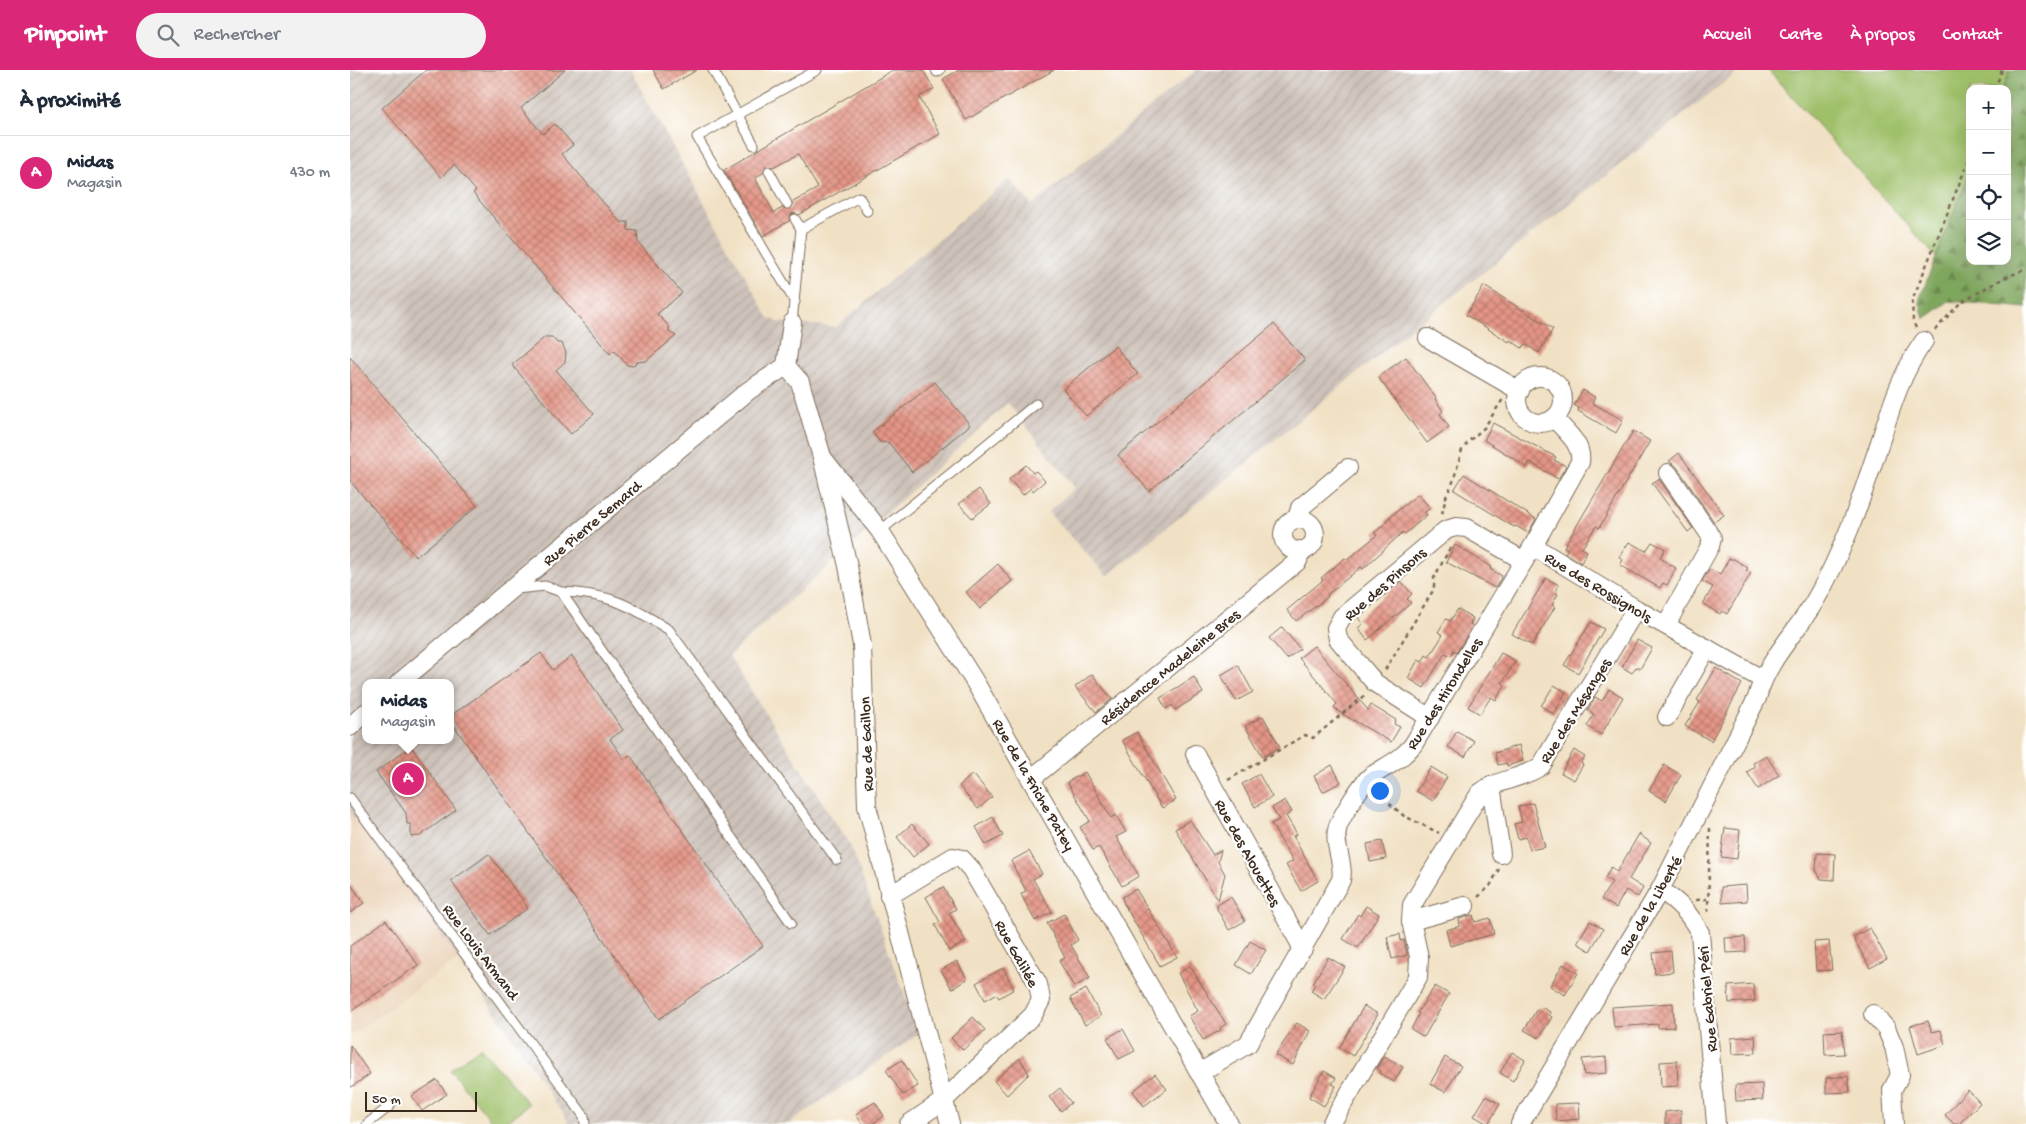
<!DOCTYPE html>
<html lang="fr">
<meta charset="utf-8">
<style>
:root{--surface:#fff;--page:#f2f2f3;--text:#1f2937;--muted:#747a83;--line:#e0e1e3;--accent:#db2777}
body{margin:0;font-family:"Gochi Hand",sans-serif;background:var(--page);color:var(--text)}
.controls{position:absolute;right:15px;top:15px;display:grid;overflow:hidden;border-radius:10px;box-shadow:0 5px 20px #0002}
.controls button{width:45px;height:45px;display:grid;place-items:center;padding:0;border:0;border-bottom:1px solid var(--line);background:var(--surface);color:var(--text);font:25px sans-serif}
.scale{position:absolute;left:15px;bottom:12px;width:112px;box-sizing:border-box;padding-left:5px;border:2px solid #3b2a1e;border-top:0;font-size:14px;line-height:18px;white-space:nowrap;color:#3b2a1e;-webkit-text-stroke:4px #fff;paint-order:stroke}
.you{position:absolute;left:1029px;top:720px;width:18px;height:18px;margin:-12px;border:4px solid #fff;border-radius:50%;background:#1a73e8;box-shadow:0 0 0 8px #1a73e833}
.badge{display:grid;place-items:center;width:32px;height:32px;border-radius:50%;background:var(--accent);color:#fff;font-size:16px;font-weight:700}
.pin{position:absolute;translate:-50% -50%;border:2px solid #fff;box-shadow:0 1px 5px #0006}
.popup{position:absolute;left:12px;top:609px;width:92px;height:65px;box-sizing:border-box;display:grid;place-content:center;border-radius:10px;background:var(--surface);filter:drop-shadow(0 1px 4px #0005);font-size:16px;white-space:nowrap;color:var(--muted)}
.popup b{font-size:19px;color:var(--text)}
.popup::after{content:'';position:absolute;left:50%;top:100%;margin-left:-10px;border:10px solid transparent;border-top-color:var(--surface)}
.list{margin:0;padding:0;list-style:none}
h2{display:flex;justify-content:space-between;align-items:center;height:65px;margin:0;padding:0 20px;font-size:21px}
h2 small{font-size:16px;font-weight:400;color:var(--muted)}
.list li{display:grid;grid-template-columns:32px 1fr auto;gap:15px;align-items:center;box-sizing:border-box;height:75px;padding:0 20px;border-top:1px solid var(--line)}
.list b{display:block;font-size:19px;white-space:nowrap}
.list p{margin:0;font-size:16px;white-space:nowrap;color:var(--muted)}
.list em{font-size:16px;font-style:normal;color:var(--muted)}
.icon{flex:none;width:28px;height:28px;fill:none;stroke:currentColor;stroke-width:2;stroke-linecap:round;stroke-linejoin:round}
.map{position:relative;flex:none;width:1676px;height:1054px;overflow:hidden}
header{display:flex;align-items:center;gap:30px;box-sizing:border-box;height:70px;padding:0 25px;background:var(--accent);color:#fff}
header strong{font-size:24px}
nav{display:flex;gap:28px;margin-inline-start:auto;font-size:18px}
.search{width:350px;height:45px;background:var(--page);display:flex;align-items:center;gap:12px;box-sizing:border-box;padding:0 18px;border-radius:28px;color:var(--muted);font-size:19px}
main{display:flex}
aside{flex:1;background:var(--surface)}
.map>svg:first-child{display:block}
.built{fill:#ebd3b8}
.industrial{fill:url(#industrial-furrows);fill-rule:evenodd}
.green{fill:#9fc069;stroke:#6d7544}
.forest{fill:url(#forest-firs);stroke:#5d683e}
.building{fill:url(#building-cross-hatch);fill-rule:evenodd}
.lines{fill:none;stroke-linecap:round;stroke-linejoin:round}
.lane-casing{stroke:#7b6a58;stroke-width:11}
.street-casing{stroke:#7b6a58;stroke-width:20}
.path{stroke:#7b6a58;stroke-width:2.5;stroke-dasharray:4 4;stroke-linecap:butt}
.lane{stroke:#fff;stroke-width:9}
.street{stroke:#fff;stroke-width:18}
.labels{text-anchor:middle;stroke-width:4.5;stroke-linejoin:round;paint-order:stroke}
.street-label{font-size:16px;fill:#3b2a1e;stroke:#fff}
</style>
<header>
<strong>Pinpoint</strong>
<div class="search"><svg class="icon" aria-label="search" viewBox="0 0 24 24"><circle cx="10" cy="10" r="6"/><path d="M15 15l6 6"/></svg>Rechercher</div>
<nav><a>Accueil</a><a>Carte</a><a>À propos</a><a>Contact</a></nav>
</header>
<main>
<aside>
<h2>À proximité<small></small></h2>
<ul class="list">
<li><span class="badge">A</span><div><b>Midas</b><p>Magasin</p></div><em>430 m</em></li>
</ul>
</aside>
<div class="map">
<svg width="1676" height="1054" viewBox="0 0 1676 1054">
<defs>
<pattern id="industrial-furrows" width="10" height="10" patternUnits="userSpaceOnUse" patternTransform="scale(1.25)"><rect width="10" height="10" fill="#cdc2b9"/><path d="M-1 1l2-2M0 10L10 0M9 11l2-2" fill="none" stroke="#b1a79f"/></pattern>
<pattern id="forest-firs" width="22" height="20" patternUnits="userSpaceOnUse" patternTransform="scale(1.25)"><rect width="22" height="20" fill="#7fa65d"/><path d="M5 1l3.5 6h-7zM16 11l3.5 6h-7z" fill="#69874c"/></pattern>
<pattern id="building-cross-hatch" width="8" height="8" patternUnits="userSpaceOnUse" patternTransform="scale(1.25)"><rect width="8" height="8" fill="#e49586"/><path d="M0 0l8 8M0 8l8-8" fill="none" stroke="#ba7a6d"/></pattern>
</defs>
<rect width="100%" height="100%" fill="#fff"/>
<filter id="ink" filterUnits="userSpaceOnUse"><feTurbulence type="fractalNoise" baseFrequency=".02" numOctaves="2"/><feDisplacementMap in="SourceGraphic" scale="10" xChannelSelector="R" yChannelSelector="G"/><feConvolveMatrix kernelMatrix="1 2 1 2 8 2 1 2 1" color-interpolation-filters="sRGB"/></filter>
<filter id="wash" filterUnits="userSpaceOnUse"><feTurbulence type="fractalNoise" baseFrequency=".0096" numOctaves="4" result="noise"/><feDisplacementMap in="SourceGraphic" scale="20" xChannelSelector="R" yChannelSelector="G"/><feGaussianBlur stdDeviation="1.12" result="paint"/><feColorMatrix in="noise" values="0 0 0 0 0 0 0 0 0 0 0 0 0 0 0 0 0 1.4 0 .05"/><feComposite in="paint" operator="in"/></filter>
<g filter="url(#wash)">
<rect width="100%" height="100%" fill="#f1e1c4"/>
<!-- built -->
<polygon class="built" points="0,742 109,889 0,966"/>
<!-- industrial -->
<path class="industrial" d="M0 0H280L418 247 428 252 486 257 659 109 682 135 846 0H1390L1059 261 757 506 698 442 725 418 658 333 379 586 501 777 569 964 438 1054H216L218 1051 109 889 0 742ZM15 613H100V670H15Z"/>
<!-- green -->
<g class="green">
<polygon points="1418,0 1660,0 1653,19 1620,19 1620,102 1586,187"/>
<polygon points="130,977 179,1034 155,1054 144,1054 100,1000"/>
</g>
<!-- forest -->
<polygon class="forest" points="1660,0 1676,0 1676,238 1599,231 1574,249 1569,230 1620,102 1620,191 1657,191 1657,19 1653,19"/>
<g id="blocks">
<!-- building -->
<g class="building">
<polygon points="76,0 215,0 171,38 193,64 205,54 223,75 212,84 270,152 278,152 278,160 287,161 288,172 332,223 307,244 319,256 319,262 326,266 296,291 287,292 283,296 277,295 264,280 260,284 123,123 126,121 104,95 91,107 32,38"/>
<polygon points="303,0 347,0 314,19"/>
<path d="M543 0H573L584 19 569 27 590 64 449 145 442 143 439 151 413 166 374 100ZM448 84 468 118 443 132 440 139 432 138 424 143 405 108 413 103 416 96 424 97Z"/>
<polygon points="609,0 704,0 616,50 593,9"/>
<polygon points="1134,216 1203,259 1189,283 1175,274 1172,278 1160,270 1159,272 1116,245"/>
<polygon points="924,254 955,290 799,421 768,385"/>
<polygon points="195,267 202,267 207,273 212,273 216,283 215,292 206,300 244,344 221,364 162,295"/>
<polygon points="765,276 788,304 736,346 713,319"/>
<polygon points="0,287 127,436 66,487 0,411"/>
<polygon points="1056,287 1086,328 1085,329 1093,341 1090,344 1099,357 1077,373 1028,307"/>
<polygon points="585,312 620,355 562,402 539,373 530,372 522,362"/>
<polygon points="1233,320 1245,327 1242,333 1273,350 1266,363 1228,341 1229,338 1224,335"/>
<polygon points="1143,353 1206,387 1204,390 1216,396 1208,409 1180,392 1177,397 1134,370"/>
<polygon points="1283,361 1300,371 1249,458 1246,456 1232,478 1237,481 1231,493 1215,483 1218,479 1214,477"/>
<polygon points="1329,383 1374,445 1364,452 1327,397 1319,391"/>
<polygon points="676,395 683,403 686,401 695,411 683,421 681,418 673,425 659,409"/>
<polygon points="1114,404 1186,449 1178,463 1166,456 1164,457 1104,420"/>
<polygon points="1309,409 1343,458 1338,462 1302,413"/>
<polygon points="629,419 641,434 622,448 609,434"/>
<polygon points="1068,424 1080,438 1075,442 1077,445 1055,464 1053,462 1013,499 1011,497 977,525 978,527 946,551 937,540 973,510 971,508 995,488 997,490 1027,465 1024,463 1037,452 1035,451"/>
<polygon points="1279,472 1296,481 1302,472 1315,479 1310,488 1326,498 1317,515 1313,513 1310,518 1270,495 1273,490 1269,487"/>
<polygon points="1105,475 1142,497 1140,499 1152,506 1145,518 1096,492"/>
<polygon points="1379,489 1384,489 1398,498 1396,500 1401,503 1377,544 1372,541 1370,544 1353,534 1363,517 1352,511 1360,499 1370,504"/>
<polygon points="648,494 662,511 630,539 616,522"/>
<polygon points="1196,508 1209,515 1205,522 1208,524 1202,535 1205,537 1182,575 1162,564"/>
<polygon points="1051,511 1062,524 1057,529 1061,533 1017,570 1008,558 1013,554 1008,548"/>
<polygon points="1108,539 1123,548 1120,554 1123,556 1107,582 1104,580 1101,586 1095,583 1074,618 1058,608 1068,590 1072,592 1076,585 1079,587 1093,565 1088,562 1096,549 1100,551"/>
<polygon points="1241,552 1254,559 1228,603 1214,595"/>
<polygon points="932,557 950,579 937,589 919,568"/>
<polygon points="1287,570 1302,578 1290,599 1286,597 1282,603 1272,597"/>
<polygon points="964,576 1018,640 1021,635 1046,650 1044,654 1050,657 1041,672 989,642 984,637 987,634 949,588"/>
<polygon points="191,583 203,600 222,586 273,660 260,669 274,689 280,685 413,876 309,949 100,650 100,646"/>
<polygon points="1151,583 1166,591 1152,613 1155,615 1146,630 1141,627 1130,644 1118,637"/>
<polygon points="888,595 903,622 886,631 871,605"/>
<polygon points="1366,598 1392,614 1361,671 1335,656 1350,632 1347,630"/>
<polygon points="742,604 762,629 746,642 725,617"/>
<polygon points="844,607 853,623 825,640 822,635 816,639 810,628"/>
<polygon points="1204,615 1216,622 1204,644 1191,636"/>
<polygon points="1259,619 1273,627 1251,665 1237,656 1244,644 1238,640 1245,627 1252,631"/>
<polygon points="913,646 930,677 913,687 895,656"/>
<polygon points="1107,661 1124,671 1115,687 1098,677"/>
<polygon points="787,662 826,730 812,738 772,670"/>
<polygon points="1169,675 1173,691 1157,696 1157,693 1148,695 1145,683"/>
<polygon points="61,676 106,740 70,766 61,767 61,754 57,754 56,743 26,702"/>
<polygon points="1224,680 1235,687 1231,693 1233,695 1224,710 1211,703"/>
<polygon points="1416,685 1429,705 1408,719 1397,702 1405,697 1403,693"/>
<polygon points="982,695 991,712 973,722 964,706"/>
<polygon points="1314,695 1331,705 1316,731 1299,721"/>
<polygon points="1081,697 1097,707 1083,731 1066,721"/>
<polygon points="735,702 761,748 766,745 776,762 766,767 789,806 772,816 749,777 743,780 730,757 740,751 717,712"/>
<polygon points="623,704 642,727 628,739 609,716"/>
<polygon points="909,704 922,727 905,737 892,714"/>
<polygon points="935,730 942,742 936,746 947,764 943,766 968,811 951,821 936,795 943,791 921,754 929,750 922,738"/>
<polygon points="1183,733 1195,777 1180,780 1176,767 1168,769 1164,754 1172,752 1168,737"/>
<polygon points="643,747 653,766 636,775 626,757"/>
<polygon points="840,750 863,785 871,780 868,792 875,804 868,830 825,759"/>
<polygon points="562,754 579,774 563,787 547,767"/>
<polygon points="1375,758 1390,760 1387,789 1371,787"/>
<polygon points="1289,764 1301,773 1279,809 1293,818 1288,827 1276,820 1266,838 1251,829 1262,812 1255,808 1261,797 1267,802"/>
<polygon points="1032,771 1036,789 1020,792 1017,774"/>
<polygon points="679,781 692,804 683,809 702,842 685,851 671,824 676,821 661,791"/>
<polygon points="1467,783 1485,784 1484,810 1471,809 1466,800"/>
<polygon points="139,784 178,838 140,865 101,811"/>
<polygon points="0,813 14,833 0,843"/>
<polygon points="1396,815 1397,831 1372,833 1371,817"/>
<polygon points="593,817 606,839 599,843 616,872 599,881 585,855 590,852 576,827"/>
<polygon points="786,819 827,887 810,896 774,834 772,827"/>
<polygon points="881,827 895,851 879,860 867,839 867,835"/>
<polygon points="1016,836 1029,844 1008,878 993,869 1008,844 1010,846"/>
<polygon points="714,844 728,870 721,875 740,908 724,917 709,891 715,888 697,853"/>
<polygon points="1123,845 1125,852 1140,848 1144,864 1100,876 1096,860 1110,856 1109,849"/>
<polygon points="36,850 68,895 0,942 0,876"/>
<polygon points="1240,851 1253,859 1240,881 1227,873"/>
<polygon points="1520,858 1537,889 1520,898 1503,867"/>
<polygon points="1050,864 1051,871 1054,870 1057,885 1042,889 1037,867"/>
<polygon points="1395,867 1396,882 1376,883 1375,868"/>
<polygon points="900,871 916,880 901,904 886,895"/>
<polygon points="1479,871 1482,900 1466,901 1464,872"/>
<polygon points="1321,881 1323,902 1305,904 1303,883"/>
<polygon points="978,887 995,897 974,929 961,921 965,914 963,913"/>
<polygon points="607,891 617,909 602,919 591,900"/>
<polygon points="1213,894 1228,903 1215,925 1200,916"/>
<polygon points="840,896 876,954 870,958 871,960 853,970 839,946 848,941 828,903"/>
<polygon points="653,898 664,919 649,928 646,924 635,930 626,913"/>
<polygon points="1403,914 1405,931 1379,933 1378,916"/>
<polygon points="1085,916 1099,924 1074,967 1061,959 1069,944 1067,943"/>
<polygon points="736,919 751,946 735,955 720,928"/>
<polygon points="1323,933 1324,957 1308,958 1308,954 1264,957 1262,937"/>
<polygon points="1014,936 1028,944 1003,986 989,978"/>
<polygon points="1193,938 1200,942 1199,945 1202,947 1189,968 1174,960 1187,939"/>
<polygon points="623,947 635,960 613,980 601,968"/>
<polygon points="1578,951 1582,962 1591,960 1595,975 1568,984 1560,956"/>
<polygon points="947,953 960,961 943,995 925,985"/>
<polygon points="773,959 785,981 769,989 757,968"/>
<polygon points="1492,961 1494,984 1475,985 1474,962"/>
<polygon points="1405,966 1406,983 1382,984 1381,968"/>
<polygon points="0,975 20,1004 0,1018"/>
<polygon points="1162,982 1175,990 1163,1011 1150,1003"/>
<polygon points="1034,986 1053,997 1044,1012 1030,1003 1031,1001 1027,998"/>
<polygon points="1095,987 1111,996 1095,1022 1080,1014"/>
<polygon points="1256,987 1257,1003 1234,1005 1232,989"/>
<polygon points="670,988 679,1004 657,1025 644,1011"/>
<polygon points="552,990 568,1016 553,1025 536,1000"/>
<polygon points="1327,991 1328,1016 1311,1017 1310,992"/>
<polygon points="974,1001 986,1008 982,1014 986,1016 974,1036 959,1027"/>
<polygon points="805,1004 817,1019 794,1036 783,1021"/>
<polygon points="1498,1006 1500,1022 1476,1023 1476,1008"/>
<polygon points="87,1010 97,1024 72,1041 62,1026"/>
<polygon points="1412,1014 1413,1030 1386,1031 1385,1015"/>
<polygon points="710,1018 721,1033 711,1041 699,1027"/>
<polygon points="1618,1020 1630,1033 1609,1054 1604,1054 1595,1045"/>
<polygon points="1136,1026 1150,1034 1138,1054 1124,1046"/>
<polygon points="525,1032 534,1046 522,1054 512,1054 506,1044"/>
<polygon points="1229,1033 1230,1049 1206,1051 1205,1034"/>
<polygon points="1331,1040 1331,1054 1315,1054 1315,1042"/>
</g>
</g>
</g>
<g filter="url(#ink)">
<use href="#blocks" fill-opacity="0" stroke="#7b6a58" stroke-width="1"/>
<g class="lines">
<defs>
<g id="lane">
<polyline points="363,0 404,75"/>
<polyline points="586,0 587,2 590,0"/>
<polyline points="419,101 437,134"/>
<polyline points="451,159 509,127 517,141"/>
<polyline points="445,232 347,67 467,0"/>
<polyline points="442,253 451,159 445,149"/>
<polyline points="530,461 686,334"/>
<polyline points="166,519 195,516 211,522 441,853"/>
<path d="M211 522C258 523 280 535 319 560L487 790"/>
<polyline points="0,728 234,1046 235,1054"/>
<polyline points="17,1054 40,1036"/>
</g>
<g id="street">
<polyline points="1078,268 1170,321"/>
<polyline points="436,296 450,312 472,387 498,496 512,575 517,736 600,1054"/>
<polyline points="436,296 442,253"/>
<circle cx="1190" cy="330" r="23"/>
<polyline points="472,387 530,461 625,612 879,1054"/>
<polyline points="947,449 950,438 998,398"/>
<circle cx="949" cy="465" r="16"/>
<polyline points="1183,476 1286,539 1412,609"/>
<polyline points="1316,555 1360,476 1362,468 1318,403"/>
<polyline points="49,613 398,321 436,296"/>
<polyline points="1317,647 1357,578"/>
<polyline points="1080,648 1025,613 988,569 986,558 992,547 1096,460 1106,457 1117,458 1174,491"/>
<polyline points="0,657 15,643"/>
<polyline points="845,684 953,879"/>
<polyline points="681,709 948,491 950,480"/>
<polyline points="1141,715 1151,784"/>
<path d="M1310 820C1329 832 1340 844 1350 863L1366 1054"/>
<polyline points="539,826 603,787 612,789 621,799 688,914 691,930 683,945 593,1031 559,1054"/>
<path d="M1061 851 1062 835 1130 723C1148 709 1172 709 1191 696L1286 539"/>
<polyline points="1523,944 1536,958 1544,977 1550,1005 1542,1020 1544,1054"/>
<path d="M849 1003 898 974 991 810C995 793 982 774 988 756 992 746 1011 714 1020 707 1036 696 1051 690 1063 675L1183 476 1230 392C1233 374 1215 361 1204 348"/>
<polyline points="981,1054 1068,907 1069,887 1061,851 1115,836"/>
<path d="M1170 1054 1310 820 1407 628C1416 592 1444 565 1463 534 1493 484 1511 429 1529 375 1541 338 1551 303 1574 271"/>
</g>
</defs>
<!-- lane casing -->
<use href="#lane" class="lane-casing"/>
<!-- street casing -->
<use href="#street" class="street-casing"/>
<!-- path -->
<g class="path">
<polyline points="1645,19 1652,0"/>
<polyline points="1566,258 1563,252 1562,231 1620,87"/>
<polyline points="1585,260 1611,232 1652,209 1676,199"/>
<polyline points="1092,444 1096,427 1103,412 1112,380 1120,370 1134,358 1153,329"/>
<polyline points="1035,600 1084,519 1084,508 1100,478"/>
<polyline points="878,710 955,665 963,668 1015,625"/>
<polyline points="1027,723 1054,746 1089,763"/>
<polyline points="1128,827 1140,816 1149,799"/>
<polyline points="1346,830 1357,829"/>
<polyline points="1358,842 1360,758"/>
</g>
<!-- lane -->
<use href="#lane" class="lane"/>
<!-- street -->
<use href="#street" class="street"/>
</g>
</g>
<g class="labels">
<!-- street labels -->
<g class="street-label">
<text transform="translate(241 452) rotate(-40)" y="6">Rue Pierre Semard</text>
<text transform="translate(1034 513) rotate(-41)" y="6">Rue des Pinsons</text>
<text transform="translate(1249 516) rotate(31)" y="6">Rue des Rossignols</text>
<text transform="translate(819 596) rotate(-39)" y="6">Résidencce Madeleine Bres</text>
<text transform="translate(1093 623) rotate(-58)" y="6">Rue des Hirondelles</text>
<text transform="translate(1224 640) rotate(-58)" y="6">Rue des Mésanges</text>
<text transform="translate(515 674) rotate(-92)" y="6">Rue de Gaillon</text>
<text transform="translate(685 714) rotate(60)" y="6">Rue de la Friche Patey</text>
<text transform="translate(899 782) rotate(61)" y="6">Rue des Alouettes</text>
<text transform="translate(1299 835) rotate(-60)" y="6">Rue de la Liberté</text>
<text transform="translate(132 881) rotate(53)" y="6">Rue Louis Armand</text>
<text transform="translate(668 883) rotate(61)" y="6">Rue Galilée</text>
<text transform="translate(1356 929) rotate(-95)" y="6">Rue Gabriel Péri</text>
</g>
</g>
</svg>
<div class="controls">
<button>+</button>
<button>−</button>
<button><svg class="icon" aria-label="locate" viewBox="0 0 24 24"><circle cx="12" cy="12" r="6"/><path d="M12 2v4M12 18v4M2 12h4M18 12h4"/></svg></button>
<button><svg class="icon" aria-label="layers" viewBox="0 0 24 24"><path d="M12 4l9 5-9 5-9-5zM3 14l9 5 9-5"/></svg></button>
</div>
<div class="scale">50 m</div>
<div class="you"></div>
<div class="pin badge" style="left:58px;top:709px">A</div>
<div class="popup"><b>Midas</b>Magasin</div>
</div>
</main>
